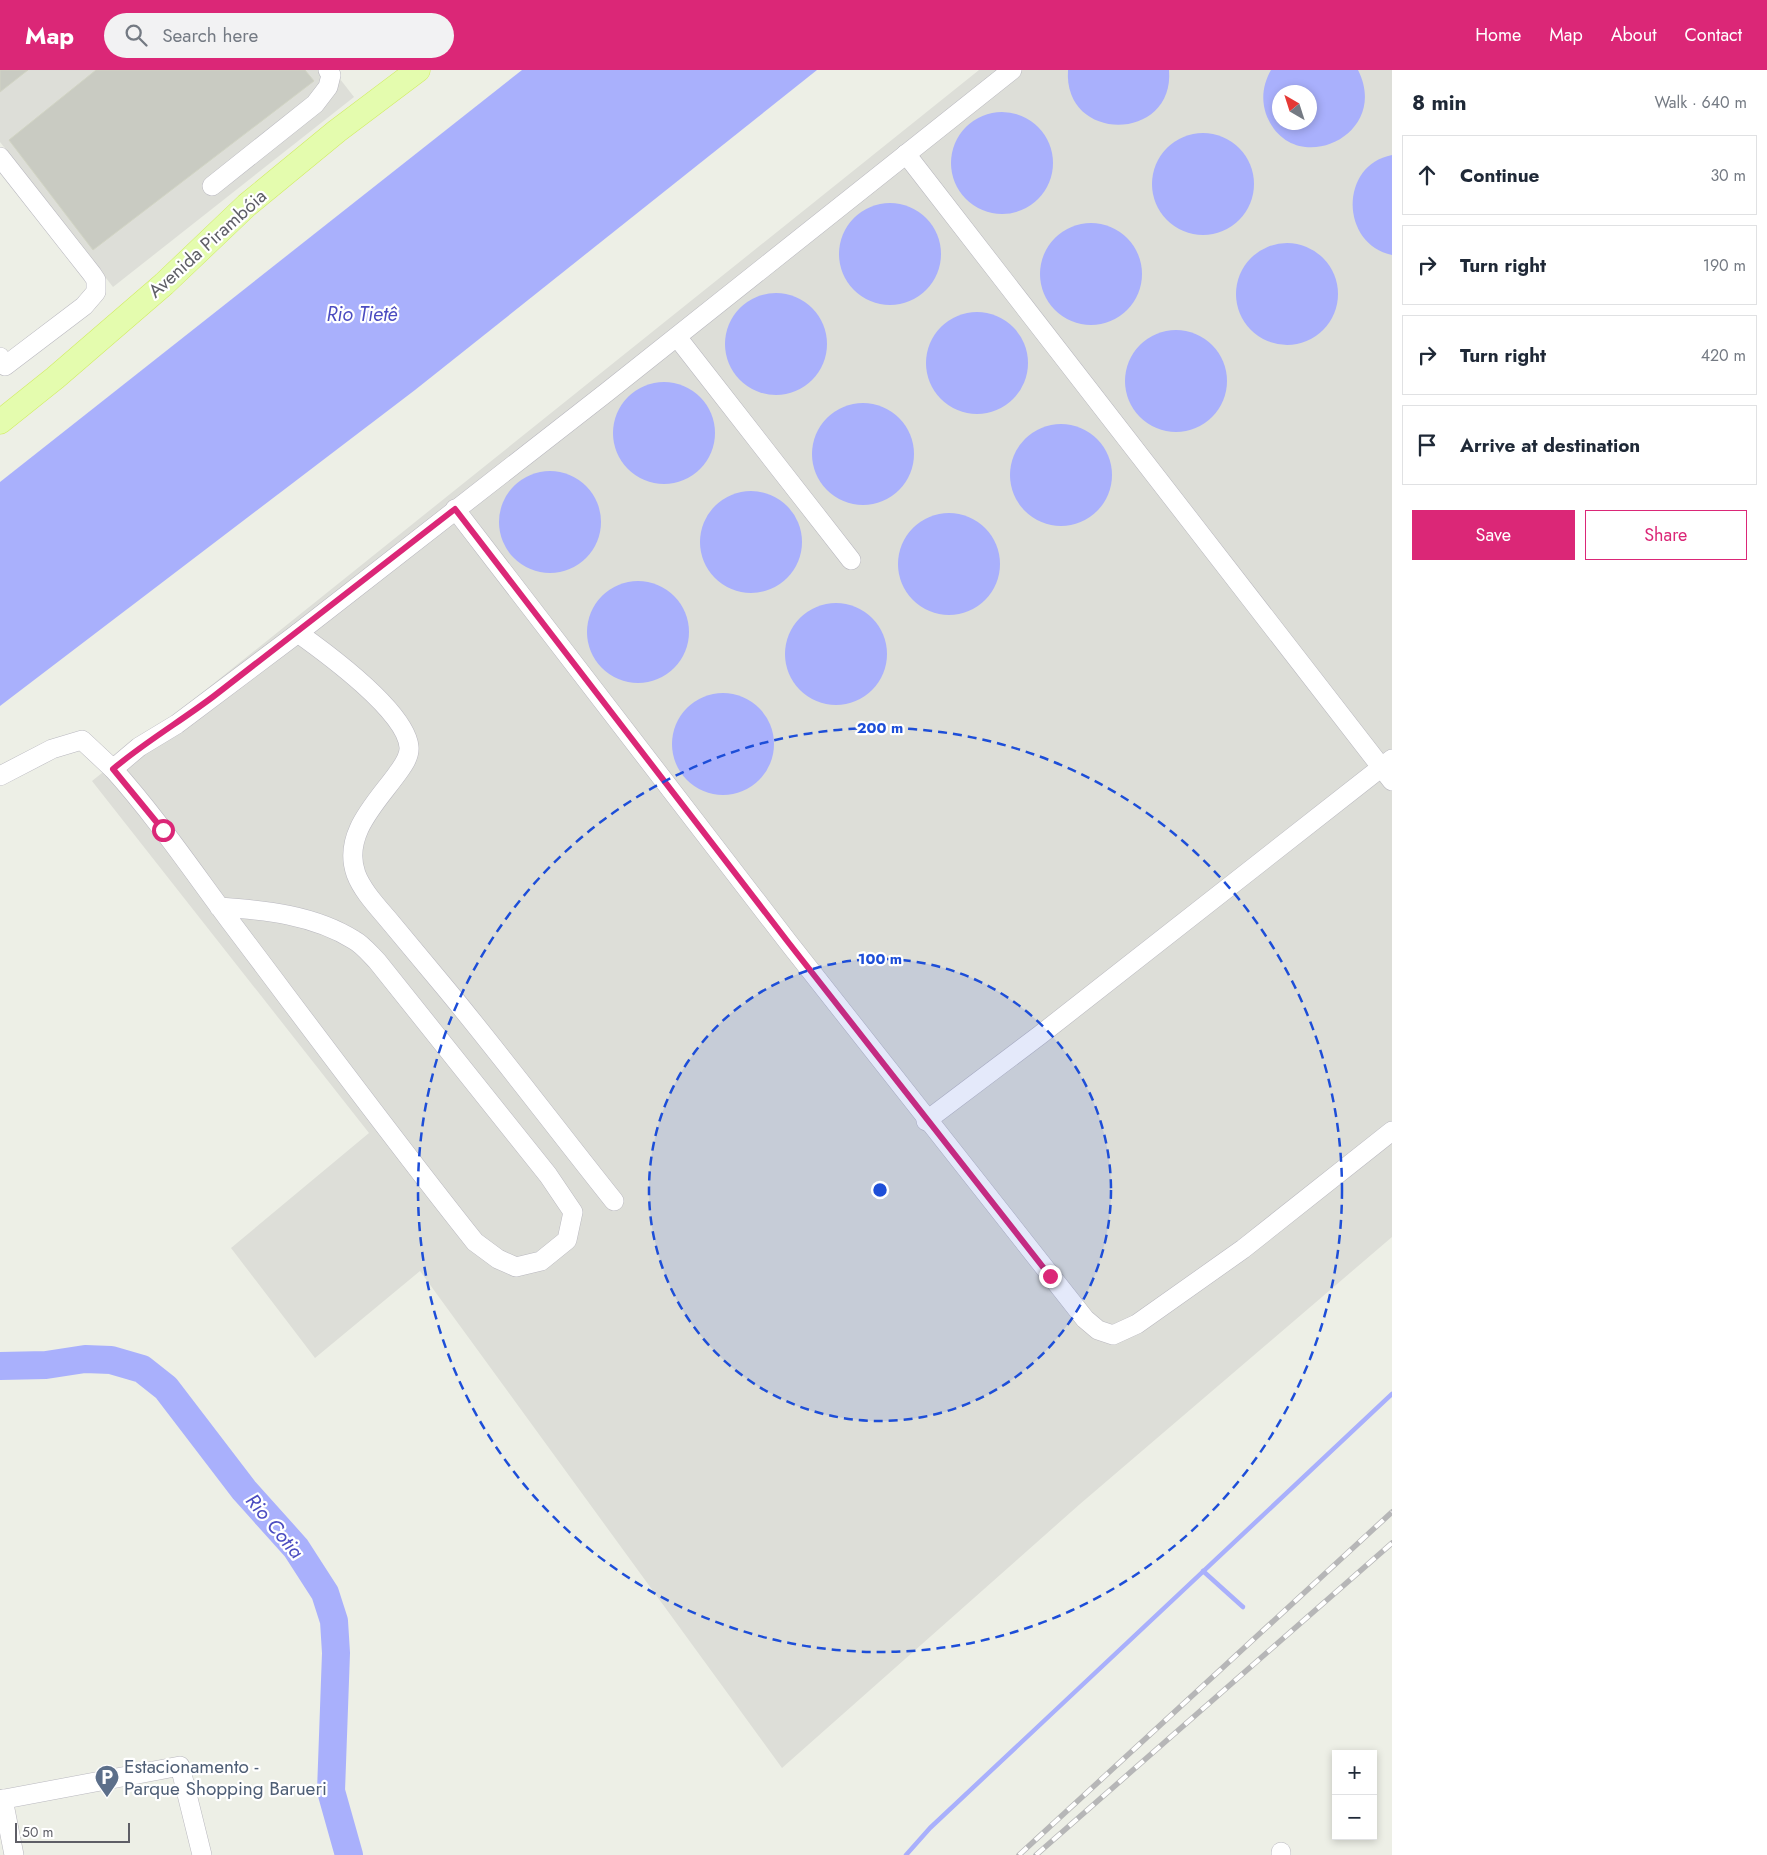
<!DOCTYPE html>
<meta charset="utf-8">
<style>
:root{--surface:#fff;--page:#f2f2f3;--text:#1f2937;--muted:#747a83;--line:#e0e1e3;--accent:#db2777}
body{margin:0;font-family:Jost,sans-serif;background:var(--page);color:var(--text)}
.controls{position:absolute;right:15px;bottom:15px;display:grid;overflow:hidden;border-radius:0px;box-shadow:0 2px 8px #0003}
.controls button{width:45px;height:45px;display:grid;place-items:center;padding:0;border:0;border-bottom:1px solid var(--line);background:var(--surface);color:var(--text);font:25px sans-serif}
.compass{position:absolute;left:1272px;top:15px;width:45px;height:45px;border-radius:50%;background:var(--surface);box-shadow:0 2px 8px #0003;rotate:321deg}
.scale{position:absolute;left:15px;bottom:12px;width:115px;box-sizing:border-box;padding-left:5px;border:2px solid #5e5e66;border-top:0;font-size:14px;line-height:18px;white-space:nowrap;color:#5e5e66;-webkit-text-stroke:4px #fff;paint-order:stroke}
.stop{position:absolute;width:15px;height:15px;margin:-11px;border:4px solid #db2777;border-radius:50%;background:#fff}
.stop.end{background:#db2777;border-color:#fff;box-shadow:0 1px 5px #0008}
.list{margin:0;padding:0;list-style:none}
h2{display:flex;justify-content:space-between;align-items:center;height:65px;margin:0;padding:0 20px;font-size:21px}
h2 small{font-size:16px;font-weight:400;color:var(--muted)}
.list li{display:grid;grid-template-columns:32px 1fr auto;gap:15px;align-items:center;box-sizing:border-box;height:80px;margin:0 10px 10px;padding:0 10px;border:1px solid var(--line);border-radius:0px}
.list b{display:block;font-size:19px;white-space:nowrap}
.list em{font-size:16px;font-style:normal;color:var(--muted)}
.actions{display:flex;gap:10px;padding:15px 20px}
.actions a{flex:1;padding:11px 0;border:1px solid var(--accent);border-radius:0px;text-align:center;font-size:18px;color:var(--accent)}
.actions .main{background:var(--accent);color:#fff}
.icon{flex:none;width:28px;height:28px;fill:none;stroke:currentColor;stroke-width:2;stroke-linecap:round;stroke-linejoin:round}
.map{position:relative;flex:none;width:1392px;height:1785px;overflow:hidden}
header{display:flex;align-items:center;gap:30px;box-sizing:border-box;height:70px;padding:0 25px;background:var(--accent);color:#fff}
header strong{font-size:24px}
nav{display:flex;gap:28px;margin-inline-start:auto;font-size:18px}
.search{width:350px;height:45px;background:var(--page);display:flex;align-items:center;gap:12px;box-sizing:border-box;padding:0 18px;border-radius:28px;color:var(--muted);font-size:19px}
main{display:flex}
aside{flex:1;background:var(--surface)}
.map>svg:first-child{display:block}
.industrial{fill:#ddded8;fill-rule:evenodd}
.water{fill:#a9b0fc;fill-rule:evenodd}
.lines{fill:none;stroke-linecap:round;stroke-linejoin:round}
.stream{stroke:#a9b0fc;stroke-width:4.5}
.river{stroke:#a9b0fc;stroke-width:28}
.building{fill:#c9cbc2;stroke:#d1d4c4}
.minor-casing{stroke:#b9b8bf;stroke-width:20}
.major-casing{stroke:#d1ed62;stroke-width:25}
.minor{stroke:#fff;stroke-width:19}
.major{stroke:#e4fcae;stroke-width:24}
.rail-casing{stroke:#b6b6b7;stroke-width:5.5}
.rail{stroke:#fff;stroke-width:4;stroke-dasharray:11;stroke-linecap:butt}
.route{stroke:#db2777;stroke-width:6}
.ring{fill:none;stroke:#1d4ed8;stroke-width:2.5;stroke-dasharray:9 6}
.labels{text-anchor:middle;stroke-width:4.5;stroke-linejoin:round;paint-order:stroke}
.street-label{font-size:19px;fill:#5e5e66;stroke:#fff}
.service-label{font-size:19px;fill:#4e5e75;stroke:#fff;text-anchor:start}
.water-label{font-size:20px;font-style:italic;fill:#4b4cc0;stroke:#fff}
.centre{fill:#1d4ed8;stroke:#fff;stroke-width:2.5}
.ring-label{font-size:15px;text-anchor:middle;font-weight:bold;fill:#1d4ed8;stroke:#fff;stroke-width:4.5;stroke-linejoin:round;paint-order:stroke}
</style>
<header>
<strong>Map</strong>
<div class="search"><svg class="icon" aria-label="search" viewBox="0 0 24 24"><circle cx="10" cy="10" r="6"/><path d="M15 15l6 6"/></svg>Search here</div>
<nav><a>Home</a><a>Map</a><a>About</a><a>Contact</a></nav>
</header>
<main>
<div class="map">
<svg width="1392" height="1785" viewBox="0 0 1392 1785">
<rect width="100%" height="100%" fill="#edefe6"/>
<!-- industrial -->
<g class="industrial">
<polygon points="0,0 333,0 354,27 113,217 0,72"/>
<path d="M979 0H1392V1167L1080 1434 782 1698 420 1201 315 1288 231 1178 369 1063 92 711ZM1280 22H1310V52H1280Z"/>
</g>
<!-- water -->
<g class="water">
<polygon points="522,0 817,0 415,320 0,636 0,412"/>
<path d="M1068 0H1169C1175 72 1063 74 1068 0Z"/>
<path d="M1271 0H1358C1392 67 1291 111 1266 44 1261 29 1263 14 1271 0ZM1280 22H1310V52H1280Z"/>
<circle cx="1002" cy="93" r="51"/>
<circle cx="1203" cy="114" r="51"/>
<path d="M1392 85V185C1340 174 1339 95 1392 85Z"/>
<circle cx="890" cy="184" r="51"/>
<circle cx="1091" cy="204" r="51"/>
<circle cx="1287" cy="224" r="51"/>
<circle cx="776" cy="274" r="51"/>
<circle cx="977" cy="293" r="51"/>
<circle cx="1176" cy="311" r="51"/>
<circle cx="664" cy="363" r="51"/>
<circle cx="863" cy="384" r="51"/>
<circle cx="1061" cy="405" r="51"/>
<circle cx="550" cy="452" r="51"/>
<circle cx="751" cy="472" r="51"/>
<circle cx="949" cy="494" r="51"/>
<circle cx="638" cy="562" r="51"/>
<circle cx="836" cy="584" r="51"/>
<circle cx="723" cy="674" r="51"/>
</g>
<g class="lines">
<!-- stream -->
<g class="stream">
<polyline points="1203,1501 1243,1537"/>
<polyline points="906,1785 930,1758 1392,1324"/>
</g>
<!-- river -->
<polyline class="river" points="0,1296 46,1295 85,1289 111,1290 142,1299 166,1318 244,1420 296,1478 325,1523 334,1551 336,1583 331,1721 349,1785"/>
</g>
<!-- building -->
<g class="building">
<polygon points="0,0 28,0 0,22"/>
<polygon points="96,0 305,0 314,11 93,180 9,70"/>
</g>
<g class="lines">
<defs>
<g id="minor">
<polyline points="906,84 1392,711"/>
<polyline points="0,87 92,204 96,210 96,222 84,236 5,296 0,287"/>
<polyline points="212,116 315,34 328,17 331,5 328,0"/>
<polyline points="677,267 851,490"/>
<polyline points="455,439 788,872 1085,1249 1098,1260 1113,1265 1137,1254 1243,1179 1392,1061"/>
<path d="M298 563C326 583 406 641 409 677 410 687 402 697 397 704 376 733 342 765 356 804 362 820 376 835 387 848 407 872 427 896 447 920 504 989 558 1061 614 1131"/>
<path d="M113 699C157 748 194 803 233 855 313 961 392 1068 475 1172L498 1189 516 1197 541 1191 567 1170 573 1142 548 1105 377 891C370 884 363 875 354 870 314 845 265 840 219 837"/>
<polyline points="0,706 52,679 82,670 113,699 139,677 177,654 298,563 607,322 1012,0"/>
<polyline points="926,1051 1040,965 1392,689"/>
<polyline points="3,1729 14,1785"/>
<polyline points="0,1730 180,1696 202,1785"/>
<polyline points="1281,1782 1281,1785"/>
</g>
<polyline id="major" points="0,352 55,308 164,214 247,135 337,61 418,0"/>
</defs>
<!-- minor casing -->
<use href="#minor" class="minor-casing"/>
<!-- major casing -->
<use href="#major" class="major-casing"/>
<!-- minor -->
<use href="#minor" class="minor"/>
<!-- major -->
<use href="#major" class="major"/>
<defs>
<g id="rail">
<polyline points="1019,1785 1392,1442"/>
<polyline points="1036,1785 1392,1473"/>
</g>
</defs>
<!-- rail casing -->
<use href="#rail" class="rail-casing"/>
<!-- rail -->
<use href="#rail" class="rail"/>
</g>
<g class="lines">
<!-- route -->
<path class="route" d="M163 760 113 699C145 672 181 651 214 626 295 564 375 501 455 439L788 872 1050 1206"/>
</g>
<!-- distance rings -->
<circle cx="880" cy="1120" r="231" fill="#1d4ed8" fill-opacity=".12"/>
<g class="ring">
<circle cx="880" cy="1120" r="231"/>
<circle cx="880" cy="1120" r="462"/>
</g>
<!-- icons -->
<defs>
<symbol id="parking-pin" viewBox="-11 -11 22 30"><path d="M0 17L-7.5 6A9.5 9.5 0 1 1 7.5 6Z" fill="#5c6f8a" stroke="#fff"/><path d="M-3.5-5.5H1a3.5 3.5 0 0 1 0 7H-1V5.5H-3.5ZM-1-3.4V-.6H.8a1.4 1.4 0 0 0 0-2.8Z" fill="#fff"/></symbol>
</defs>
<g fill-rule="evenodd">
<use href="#parking-pin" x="93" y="1693" width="28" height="38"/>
</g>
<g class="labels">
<!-- street labels -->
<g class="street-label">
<text transform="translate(207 173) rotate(-42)" y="7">Avenida Pirambóia</text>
</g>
<!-- service labels -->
<g class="service-label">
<text x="124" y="1703">Estacionamento -<tspan x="124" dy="22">Parque Shopping Barueri</tspan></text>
</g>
<!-- water labels -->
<g class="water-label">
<text x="362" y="251">Rio Tietê</text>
<text transform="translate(275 1456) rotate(50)" y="7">Rio Cotia</text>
</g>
</g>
<circle cx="880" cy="1120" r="8" class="centre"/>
<g class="ring-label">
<text x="880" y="663">200 m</text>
<text x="880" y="894">100 m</text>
</g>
</svg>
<div class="controls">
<button>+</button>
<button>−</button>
</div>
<svg class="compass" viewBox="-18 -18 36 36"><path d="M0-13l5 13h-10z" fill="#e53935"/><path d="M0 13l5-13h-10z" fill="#747a83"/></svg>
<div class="scale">50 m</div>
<div class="stop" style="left:163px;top:760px"></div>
<div class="stop end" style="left:1050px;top:1206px"></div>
</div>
<aside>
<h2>8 min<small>Walk · 640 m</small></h2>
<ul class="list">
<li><svg class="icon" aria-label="ahead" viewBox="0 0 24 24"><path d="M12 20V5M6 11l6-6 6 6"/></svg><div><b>Continue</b></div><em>30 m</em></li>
<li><svg class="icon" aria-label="right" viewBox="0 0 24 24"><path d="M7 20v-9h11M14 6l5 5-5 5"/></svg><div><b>Turn right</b></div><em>190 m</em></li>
<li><svg class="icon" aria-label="right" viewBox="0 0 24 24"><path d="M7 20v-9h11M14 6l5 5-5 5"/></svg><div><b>Turn right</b></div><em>420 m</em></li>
<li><svg class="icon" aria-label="arrive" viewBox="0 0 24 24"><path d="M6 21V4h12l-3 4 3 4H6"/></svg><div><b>Arrive at destination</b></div></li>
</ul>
<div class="actions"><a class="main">Save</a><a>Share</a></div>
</aside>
</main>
